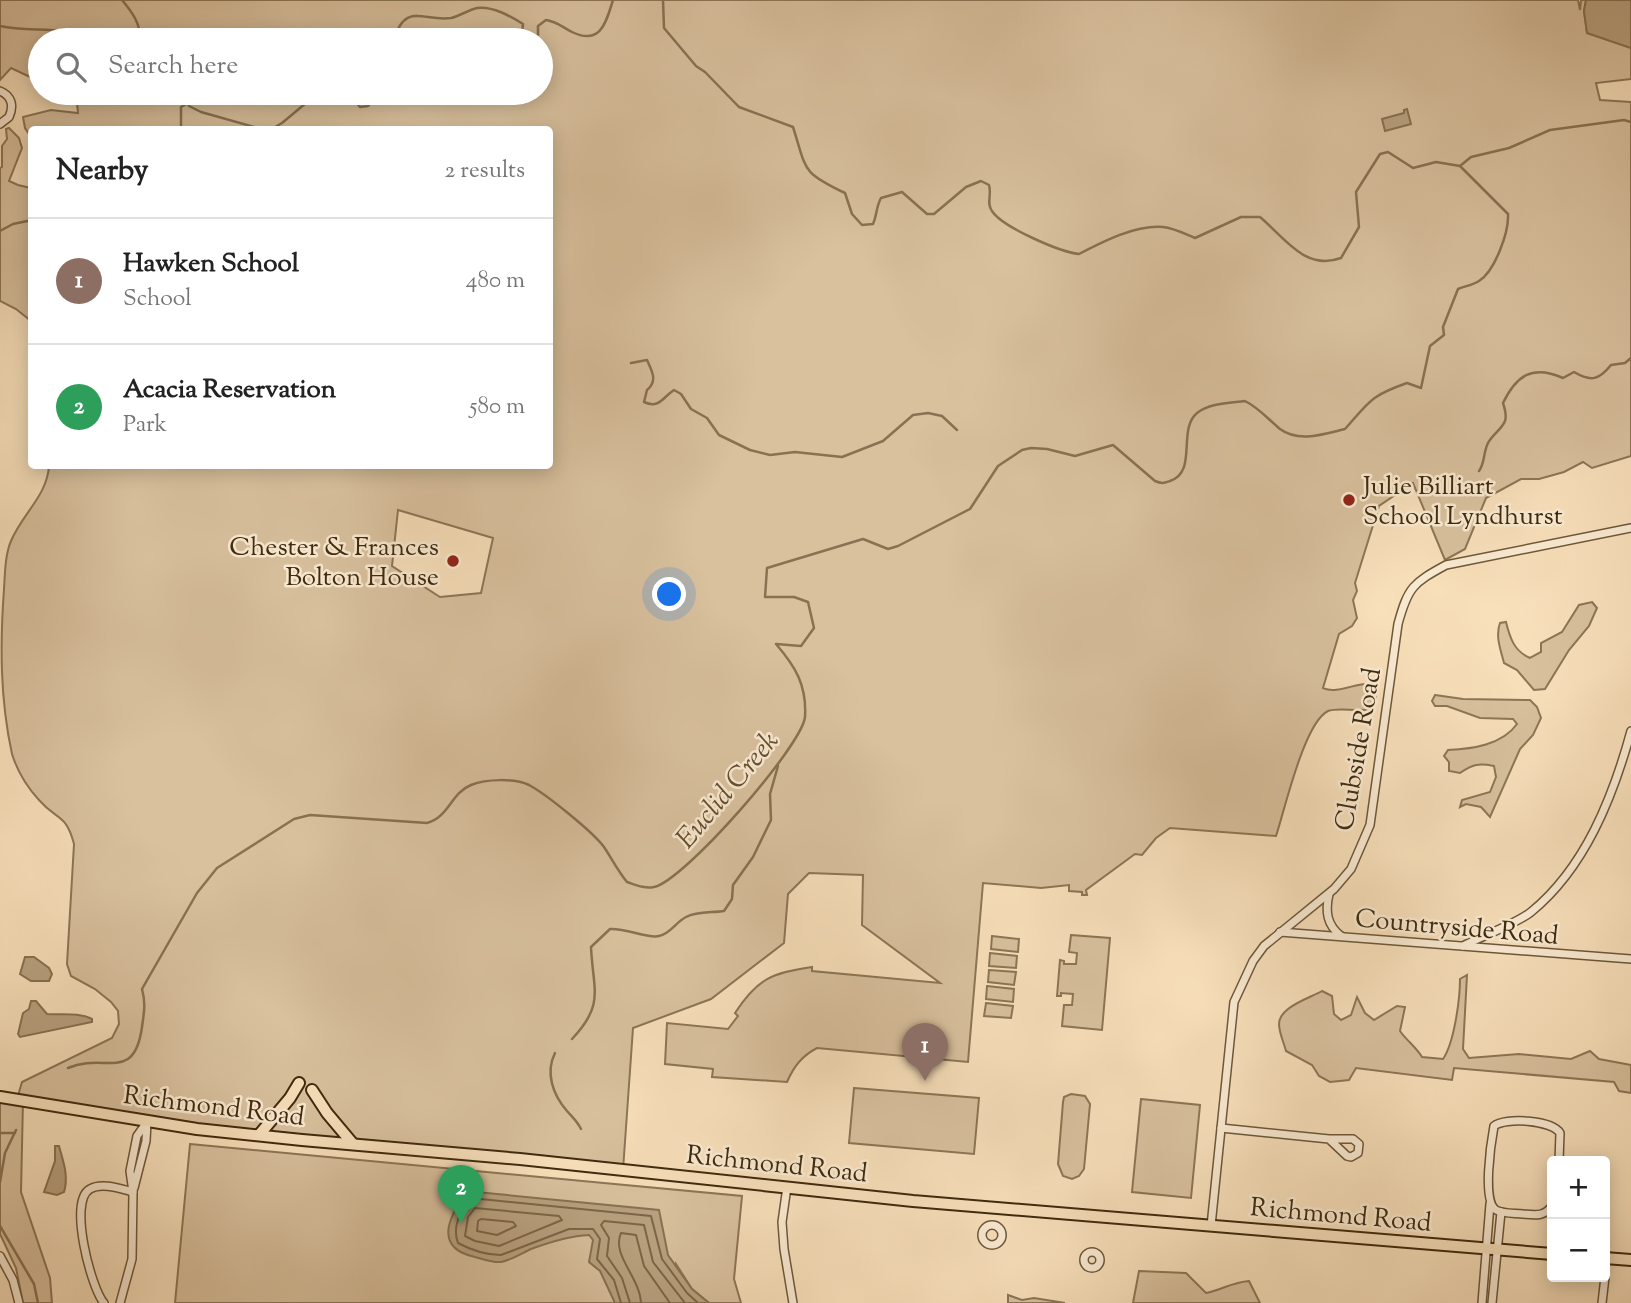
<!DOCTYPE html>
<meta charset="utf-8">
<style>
:root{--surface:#fff;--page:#f2f2f2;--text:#222;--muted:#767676;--line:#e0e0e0;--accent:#0f766e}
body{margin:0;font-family:"Sorts Mill Goudy",serif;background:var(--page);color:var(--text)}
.controls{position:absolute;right:21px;bottom:21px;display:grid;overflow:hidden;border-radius:7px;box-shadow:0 4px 18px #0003}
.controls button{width:63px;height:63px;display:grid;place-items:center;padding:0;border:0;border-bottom:2px solid var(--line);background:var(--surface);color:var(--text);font:35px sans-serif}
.you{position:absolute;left:670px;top:595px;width:24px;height:24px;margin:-18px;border:5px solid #fff;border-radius:50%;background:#1a73e8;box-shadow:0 0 0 10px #1a73e833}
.badge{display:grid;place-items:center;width:46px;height:46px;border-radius:50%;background:var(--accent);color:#fff;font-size:23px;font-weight:700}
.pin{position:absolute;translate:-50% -58px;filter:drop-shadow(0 2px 4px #0008)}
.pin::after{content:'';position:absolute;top:37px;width:24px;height:21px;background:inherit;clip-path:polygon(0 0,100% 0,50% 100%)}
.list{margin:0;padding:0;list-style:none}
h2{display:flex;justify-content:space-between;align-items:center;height:91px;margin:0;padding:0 28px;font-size:30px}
h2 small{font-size:23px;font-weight:400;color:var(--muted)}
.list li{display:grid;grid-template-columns:46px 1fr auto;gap:21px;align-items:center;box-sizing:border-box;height:126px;padding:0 28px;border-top:2px solid var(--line)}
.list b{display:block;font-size:26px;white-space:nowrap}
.list p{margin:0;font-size:23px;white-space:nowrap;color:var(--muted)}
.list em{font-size:23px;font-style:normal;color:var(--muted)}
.icon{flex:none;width:38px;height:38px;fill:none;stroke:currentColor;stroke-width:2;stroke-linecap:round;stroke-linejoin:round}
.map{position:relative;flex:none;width:1631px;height:1303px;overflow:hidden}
.search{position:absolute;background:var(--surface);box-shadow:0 4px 18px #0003;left:28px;top:28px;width:525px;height:77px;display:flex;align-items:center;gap:18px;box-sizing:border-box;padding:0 24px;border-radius:38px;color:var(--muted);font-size:26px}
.panel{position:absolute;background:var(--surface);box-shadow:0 4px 18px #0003;left:28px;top:126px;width:525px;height:343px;border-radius:7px}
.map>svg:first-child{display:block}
.green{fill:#d9c19e;stroke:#8c7656;stroke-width:2;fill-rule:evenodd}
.water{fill:#b9a280;stroke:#887252;stroke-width:2}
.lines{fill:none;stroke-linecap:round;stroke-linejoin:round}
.shore{stroke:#7c6647;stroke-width:2}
.stream{stroke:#887252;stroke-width:2.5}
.street-casing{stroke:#6d5839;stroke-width:10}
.primary-casing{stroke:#3f2a0e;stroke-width:14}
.street{stroke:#faebd3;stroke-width:7}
.primary{stroke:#f8e0bb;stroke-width:10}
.poi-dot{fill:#8f2418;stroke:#faebd3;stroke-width:2.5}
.labels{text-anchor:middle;stroke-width:5;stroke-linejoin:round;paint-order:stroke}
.poi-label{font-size:26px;fill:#3f2a0e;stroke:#faebd3;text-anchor:start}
.street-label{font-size:26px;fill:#3f2a0e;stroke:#faebd3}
.water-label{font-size:28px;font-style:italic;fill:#644e30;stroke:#faebd3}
</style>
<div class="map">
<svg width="1631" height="1303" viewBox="0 0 1631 1303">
<rect width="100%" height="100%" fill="#f8e0bb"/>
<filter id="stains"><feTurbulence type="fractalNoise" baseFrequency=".00286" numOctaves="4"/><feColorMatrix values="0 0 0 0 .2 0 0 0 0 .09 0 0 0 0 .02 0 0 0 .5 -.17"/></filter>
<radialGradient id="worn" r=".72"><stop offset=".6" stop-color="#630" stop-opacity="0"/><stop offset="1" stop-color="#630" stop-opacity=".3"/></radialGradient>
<!-- green -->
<g class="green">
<path d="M0 0H1578L1580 10 1581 0H1586L1584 11 1587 33 1631 48V79L1596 83 1600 100 1631 102V456L1592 468 1583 462 1564 472 1539 479H1521L1486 498 1465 549 1445 560 1413 483 1379 506 1355 583 1357 591 1353 600 1357 618 1352 626 1339 634 1323 688C1338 695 1357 681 1374 684L1376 700 1372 709C1358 712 1338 707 1328 711 1304 723 1285 809 1276 836L1170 828 1156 838 1142 855 1135 854 1086 890 1087 895H1082V892L1069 891V885L1041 888 983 883 968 1062 817 1048C802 1056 794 1066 787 1082L712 1077 713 1069 665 1064 667 1023 728 1029 738 1016 735 1013C758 978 772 973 812 967V971L940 983 862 925 863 875 809 873 788 894 784 943 711 999 633 1028 623 1170 323 1142 23 1101 21 1192 50 1278 52 1303H23L16 1268 0 1234V1097L17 1099 22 1082 112 1038 119 1024 118 1011 111 1002 95 989 71 976 67 964 74 844C66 813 57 821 39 800 27 787 17 770 12 754 0 699 0 645 4 589 5 573 5 555 11 541 22 514 47 496 49 466H550V130H32L31 137 25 128 23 117 51 110 78 113 76 93H541V40H40V78L28 76 11 68 0 80ZM398 510 493 538 481 593 440 597 392 566Z"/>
<polygon points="9,128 19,138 22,148 9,181 18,185 31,188 31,321 16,309 0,301 0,168 2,167 2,146 7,139 6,129"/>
<path d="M1592 602 1597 608 1589 626 1569 650 1545 689 1534 690 1517 670 1504 663C1501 651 1495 636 1500 623L1506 622C1510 638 1514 651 1530 658L1541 652V643L1562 632 1579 605Z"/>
<path d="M1435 695 1463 699 1530 700 1537 707 1541 718 1533 735 1520 749 1490 817 1481 807 1466 804 1460 807 1462 800 1490 792 1496 777 1494 766C1479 763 1473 764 1460 773L1449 771V762L1444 756 1448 750C1472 749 1502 745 1517 724L1513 719 1480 718 1447 706H1435L1432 701Z"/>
<polygon points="1071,935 1110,938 1102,1030 1062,1026 1064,1005 1072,1005 1073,994 1061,993 1061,996 1057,996 1060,960 1064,961 1064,964 1076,964 1077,953 1069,952"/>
<polygon points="992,936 1019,939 1018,952 991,949"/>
<polygon points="990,953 1017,956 1016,968 989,966"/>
<polygon points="989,970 1016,972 1014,985 988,982"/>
<path d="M1467 975 1463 1049 1469 1058 1519 1054 1571 1059 1590 1051 1599 1059 1631 1065V1093L1619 1091 1614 1082 1454 1068 1452 1080 1356 1068 1349 1080 1330 1082 1319 1076 1312 1065 1286 1051C1284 1043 1279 1033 1279 1024 1279 1007 1310 998 1322 991L1332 996 1334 1014 1341 1020 1351 1015 1357 997 1365 1013 1374 1020 1397 1006 1405 1007 1400 1031C1407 1041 1416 1047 1422 1057L1443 1059C1454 1043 1460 1000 1460 979Z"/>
<polygon points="987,986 1014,989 1013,1002 986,999"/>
<polygon points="986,1003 1013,1006 1011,1018 984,1016"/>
<polygon points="854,1088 979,1098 974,1154 849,1143"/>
<polygon points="1071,1094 1085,1096 1090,1104 1084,1169 1079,1176 1072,1179 1063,1176 1058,1164 1063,1102 1064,1097"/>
<polygon points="1141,1099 1200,1105 1191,1198 1132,1192"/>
<polygon points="190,1144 742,1196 734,1279 741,1303 709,1303 692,1289 676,1264 672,1303 175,1303"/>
<path d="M1139 1271 1186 1273 1206 1293C1221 1290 1233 1282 1249 1281L1260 1303H1133Z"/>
<polygon points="1008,1295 1022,1300 1034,1298 1065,1303 1008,1303"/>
</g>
<!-- water -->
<g class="water">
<polygon points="1586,0 1631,0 1631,48 1587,33 1584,11"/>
<polygon points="1407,109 1411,124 1385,131 1382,119 1404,113 1404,110"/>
<polygon points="25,957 34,957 49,968 52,974 49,981 31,981 20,974"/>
<path d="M31 1001H36L47 1014C62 1015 79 1012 92 1019V1022L20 1037 18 1034 23 1013 29 1009Z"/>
<path d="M55 1146H59C63 1161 69 1176 64 1192L57 1195 44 1192 55 1161Z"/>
<path d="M466 1191 659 1210 668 1255 692 1289 709 1303H615L600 1271 589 1262 593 1240 589 1235C569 1236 550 1242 531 1249 522 1253 512 1260 501 1262 493 1263 483 1259 475 1257 433 1248 449 1217 466 1191Z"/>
</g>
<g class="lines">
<!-- shore -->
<g class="shore">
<polygon points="475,1208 559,1216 562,1220 499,1246 475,1241 465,1236 468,1217"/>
<polygon points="481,1219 513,1222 516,1226 497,1235 477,1231 478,1221"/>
<path d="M621 1303 614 1280 597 1259 600 1239 593 1229H569L501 1255C486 1255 471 1250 458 1243 452 1228 460 1209 471 1198L651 1216 662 1259 687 1293 698 1303"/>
<polyline points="630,1303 622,1278 607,1256 609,1238 601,1225 604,1221 644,1225 653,1262 685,1303"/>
<path d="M641 1303C640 1277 611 1255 621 1233L636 1235 644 1266 670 1303"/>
</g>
<!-- stream -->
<g class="stream">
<path d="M122 0C132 12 141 24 140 40"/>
<path d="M663 0 664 28 696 66 705 72 739 107 793 127C807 171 801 172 845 193L852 214 862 225 873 224C877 215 876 207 881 198L902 192 927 214H934L966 187 981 181 989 185C992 195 986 203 992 211 1002 227 1060 252 1079 254 1104 241 1135 225 1163 227 1174 228 1185 234 1195 238L1241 217H1260C1285 238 1305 271 1341 258L1359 227 1356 192 1380 154 1388 152 1413 168 1436 162 1460 166"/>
<path d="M0 26C31 33 63 25 91 40"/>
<path d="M394 40C405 1 424 22 451 18 460 16 468 10 477 8 493 6 510 16 523 24L522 33 525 39 538 35V26L546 20C558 22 562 27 572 32 601 46 606 22 613 0"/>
<polyline points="184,93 189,106 201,112 265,130"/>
<polyline points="349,93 360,107 368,106 380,93"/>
<polyline points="181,130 181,107 188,103"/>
<polyline points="270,130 282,123 318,93"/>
<polyline points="0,231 13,224 32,220"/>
<path d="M631 363 647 360C652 371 658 381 647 390L644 402C659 409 662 398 674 390L681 394 691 409 707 418 719 435 750 450 770 455 795 452 842 457 883 441 913 415 928 413 942 416 957 430"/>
<path d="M1479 471C1485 463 1483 453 1488 443 1492 435 1502 429 1505 421 1507 415 1505 409 1503 403 1516 376 1532 364 1563 378L1574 372C1591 382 1599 380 1611 365L1625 363 1631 358"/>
<path d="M572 1039C605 1004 593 991 591 947L610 929C626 928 648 939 659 936 670 934 676 922 686 917 697 911 712 913 724 911L732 899 733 885 753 857 771 820 770 794 778 766"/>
<path d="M555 1053C545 1073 553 1095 567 1111 573 1118 577 1121 581 1129"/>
<path d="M68 1068C104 1052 134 1084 142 1027 144 1012 146 1004 142 989L197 893 217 868 294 819 310 815 427 823C449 817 451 793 471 785 486 779 514 778 529 785 546 794 593 832 604 847 612 859 618 871 627 882 636 885 645 889 654 887 684 881 802 746 805 717 807 685 795 666 776 644L801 646 814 628 808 602 794 597H765L767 568 863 539 888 549 898 546 970 509 998 466 1022 450 1031 448 1047 449 1075 456 1113 445 1155 481C1162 484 1164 483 1170 481 1198 472 1177 430 1197 413 1209 403 1229 403 1245 401 1259 408 1268 419 1280 429 1299 443 1324 434 1345 429 1370 401 1370 396 1407 383L1421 388 1430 346 1444 335 1443 327 1458 289C1465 286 1473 285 1479 281 1495 271 1509 232 1508 214L1460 166 1471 157 1509 148 1550 130 1624 120 1631 122"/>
<polyline points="1,1133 15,1133"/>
<polyline points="0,1182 5,1153 16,1130"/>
<polyline points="0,1226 34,1284 38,1303"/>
</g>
<defs>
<g id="street">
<path d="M0 91C12 96 14 106 9 117L0 124"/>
<path d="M1329 894C1325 912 1327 925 1341 936"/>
<polyline points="1280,932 1631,959"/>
<path d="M1463 946C1480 937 1518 923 1531 912 1585 868 1613 797 1631 731"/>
<polyline points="1221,1128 1329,1139 1347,1156 1351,1157 1358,1153 1359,1144 1353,1139 1329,1139"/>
<polyline points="787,1187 782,1222 784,1249 793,1303"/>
<polyline points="134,1188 146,1141 147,1122"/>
<path d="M1552 1206C1544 1217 1535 1215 1523 1214 1515 1213 1503 1214 1496 1210 1482 1202 1491 1142 1494 1126 1505 1117 1552 1120 1560 1133L1559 1161"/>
<circle cx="992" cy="1235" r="10"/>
<path d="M1211 1226 1234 1002 1253 961 1264 946 1334 889 1351 869 1370 825 1398 624C1408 587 1413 583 1446 565L1631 528"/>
<circle cx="1092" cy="1260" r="8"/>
<polyline points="0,1256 13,1280 19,1303"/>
<path d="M104 1303C91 1288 68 1201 90 1189 102 1182 121 1189 133 1192"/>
<polyline points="120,1303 132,1259 133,1192 130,1171 137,1136 147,1122"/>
<polyline points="1482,1303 1490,1204"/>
<polyline points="1492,1303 1501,1212"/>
<polyline points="1602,1303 1605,1277"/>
</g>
<g id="primary">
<polyline points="312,1090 327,1113 353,1144"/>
<polyline points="0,1097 197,1129 302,1140 520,1159 913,1201 1552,1254"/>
<polyline points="259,1135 290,1098 299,1083"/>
<polyline points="1605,1258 1631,1260"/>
</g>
</defs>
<!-- street casing -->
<use href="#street" class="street-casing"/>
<!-- primary casing -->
<use href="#primary" class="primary-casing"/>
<!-- street -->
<use href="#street" class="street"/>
<!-- primary -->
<use href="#primary" class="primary"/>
</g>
<!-- markers -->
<g class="poi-dot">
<circle cx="1349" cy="500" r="7"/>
<circle cx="453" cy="561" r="7"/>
</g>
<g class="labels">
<!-- poi labels -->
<g class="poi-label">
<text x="1363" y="494">Julie Billiart<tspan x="1363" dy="30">School Lyndhurst</tspan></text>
<text x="439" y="555" text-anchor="end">Chester &amp; Frances<tspan x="439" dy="30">Bolton House</tspan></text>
</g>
<!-- street labels -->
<g class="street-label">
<text transform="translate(1357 749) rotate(-80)" y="9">Clubside Road</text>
<text transform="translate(1457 926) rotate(5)" y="9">Countryside Road</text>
<text transform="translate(214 1105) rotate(7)" y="9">Richmond Road</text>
<text transform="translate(777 1163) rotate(6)" y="9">Richmond Road</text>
<text transform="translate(1341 1214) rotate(5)" y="9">Richmond Road</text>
</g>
<!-- water labels -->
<g class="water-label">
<text transform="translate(726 789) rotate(-50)" y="10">Euclid Creek</text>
</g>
</g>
<rect width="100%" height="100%" filter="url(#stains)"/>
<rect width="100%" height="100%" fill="url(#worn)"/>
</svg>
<div class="controls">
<button>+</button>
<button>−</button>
</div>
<div class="you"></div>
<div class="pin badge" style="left:925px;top:1081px;background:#8d6e63">1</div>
<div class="pin badge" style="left:461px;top:1223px;background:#2e9e5b">2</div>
<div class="search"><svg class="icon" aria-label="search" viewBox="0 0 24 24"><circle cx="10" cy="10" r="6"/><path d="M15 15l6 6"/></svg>Search here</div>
<section class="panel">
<h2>Nearby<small>2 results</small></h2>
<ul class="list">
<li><span class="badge" style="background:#8d6e63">1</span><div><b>Hawken School</b><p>School</p></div><em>480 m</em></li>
<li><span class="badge" style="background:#2e9e5b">2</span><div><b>Acacia Reservation</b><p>Park</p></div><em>580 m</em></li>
</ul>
</section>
</div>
